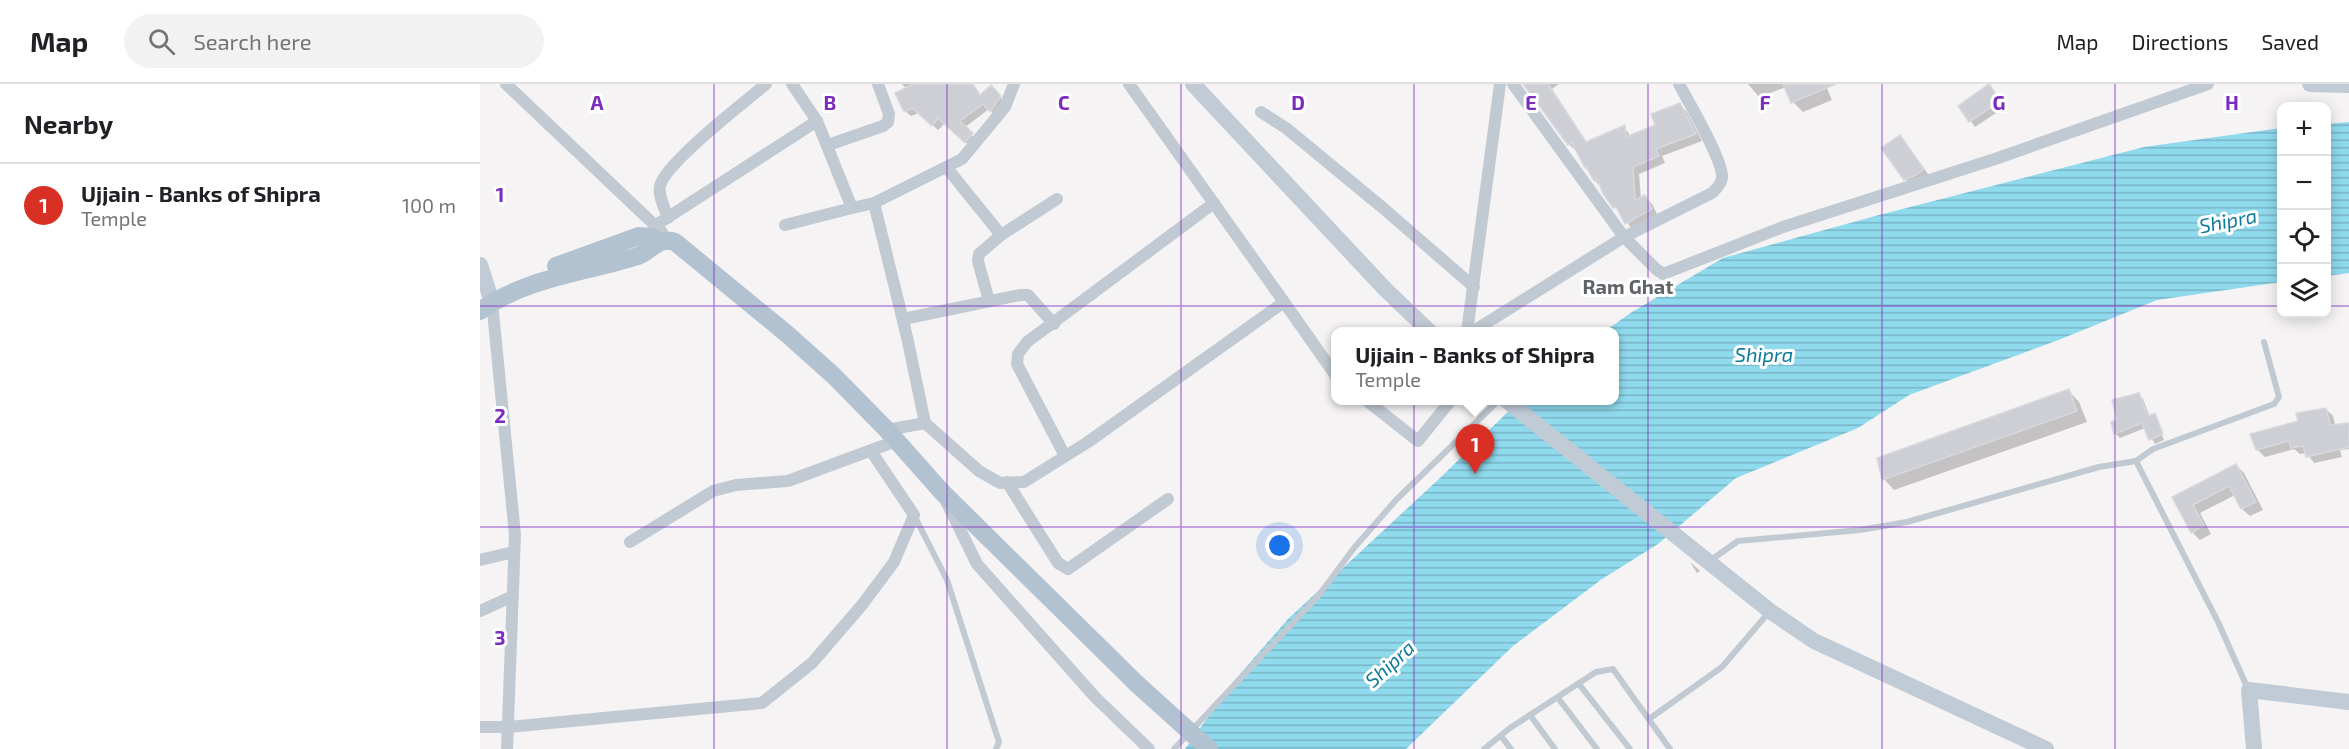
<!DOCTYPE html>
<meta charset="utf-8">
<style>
:root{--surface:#fff;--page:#f2f2f2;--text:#202124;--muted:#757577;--line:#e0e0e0;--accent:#d93025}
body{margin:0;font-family:"Exo 2",sans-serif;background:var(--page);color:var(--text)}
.controls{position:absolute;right:18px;top:18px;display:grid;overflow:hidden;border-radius:12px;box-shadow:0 3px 15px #0003}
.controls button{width:54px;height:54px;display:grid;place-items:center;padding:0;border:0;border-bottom:2px solid var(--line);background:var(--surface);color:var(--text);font:30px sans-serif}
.you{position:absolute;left:800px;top:462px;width:21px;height:21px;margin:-15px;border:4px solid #fff;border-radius:50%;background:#1a73e8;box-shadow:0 0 0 9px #1a73e833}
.badge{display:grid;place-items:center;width:39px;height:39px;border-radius:50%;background:var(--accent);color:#fff;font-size:20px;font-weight:700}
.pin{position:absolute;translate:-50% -50px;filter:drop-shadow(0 2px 3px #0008)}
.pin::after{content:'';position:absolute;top:32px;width:21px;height:18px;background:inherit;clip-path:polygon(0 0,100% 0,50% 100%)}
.popup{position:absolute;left:851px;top:243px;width:288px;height:78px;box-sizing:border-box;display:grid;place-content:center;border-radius:12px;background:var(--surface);filter:drop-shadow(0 2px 4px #0005);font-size:20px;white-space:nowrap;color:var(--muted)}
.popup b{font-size:22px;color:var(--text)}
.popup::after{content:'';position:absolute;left:50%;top:100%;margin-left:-12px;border:12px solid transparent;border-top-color:var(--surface)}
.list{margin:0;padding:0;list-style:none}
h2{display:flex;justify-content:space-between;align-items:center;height:78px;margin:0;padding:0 24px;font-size:26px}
h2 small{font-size:20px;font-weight:400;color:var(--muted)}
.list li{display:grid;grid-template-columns:39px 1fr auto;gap:18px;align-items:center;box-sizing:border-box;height:84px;padding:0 24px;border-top:2px solid var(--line)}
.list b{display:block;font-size:22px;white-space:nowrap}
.list p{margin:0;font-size:20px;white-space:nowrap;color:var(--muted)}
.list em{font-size:20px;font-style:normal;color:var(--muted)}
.icon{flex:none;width:33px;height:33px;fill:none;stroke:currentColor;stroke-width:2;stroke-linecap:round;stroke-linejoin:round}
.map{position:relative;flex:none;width:1869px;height:665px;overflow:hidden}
header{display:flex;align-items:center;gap:36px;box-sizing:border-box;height:84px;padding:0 30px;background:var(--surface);border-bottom:2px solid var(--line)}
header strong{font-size:28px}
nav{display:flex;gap:33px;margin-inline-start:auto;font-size:21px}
.search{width:420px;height:54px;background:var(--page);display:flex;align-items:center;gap:15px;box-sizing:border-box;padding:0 21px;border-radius:33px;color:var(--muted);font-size:22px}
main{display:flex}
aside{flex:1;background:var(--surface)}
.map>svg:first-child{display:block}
.water{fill:url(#water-rules)}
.shadow{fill:#0003}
.building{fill:#cdcfd5;stroke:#d7d9de;stroke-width:1.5}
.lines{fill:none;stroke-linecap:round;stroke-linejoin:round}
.lane{stroke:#c1cad2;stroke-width:6}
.street{stroke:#c1cad2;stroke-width:12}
.secondary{stroke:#c1cbd6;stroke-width:16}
.primary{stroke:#b3c2d1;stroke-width:18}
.primary-bridge{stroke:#b3c2d1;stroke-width:18}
.grid{fill:none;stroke:#7b2cbf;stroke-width:1.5;stroke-opacity:0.55}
.labels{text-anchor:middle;stroke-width:6;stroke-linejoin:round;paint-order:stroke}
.water-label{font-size:20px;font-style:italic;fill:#0c7c9b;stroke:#fff}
.neighbourhood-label{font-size:20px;font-weight:bold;fill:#5f6368;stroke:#fff}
.grid-label{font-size:20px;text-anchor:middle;font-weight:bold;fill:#7b2cbf;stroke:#fff;stroke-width:6;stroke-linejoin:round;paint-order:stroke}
</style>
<header>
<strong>Map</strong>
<div class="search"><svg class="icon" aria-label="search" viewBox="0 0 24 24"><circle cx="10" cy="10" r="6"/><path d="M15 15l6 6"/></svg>Search here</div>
<nav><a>Map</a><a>Directions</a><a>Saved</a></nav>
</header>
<main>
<aside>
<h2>Nearby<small></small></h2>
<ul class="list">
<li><span class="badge">1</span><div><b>Ujjain - Banks of Shipra</b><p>Temple</p></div><em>100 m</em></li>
</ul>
</aside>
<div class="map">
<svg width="1869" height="665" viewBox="0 0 1869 665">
<defs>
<pattern id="water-rules" width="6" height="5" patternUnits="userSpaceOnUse" patternTransform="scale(1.5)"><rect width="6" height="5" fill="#90daee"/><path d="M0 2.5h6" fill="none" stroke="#78b4c4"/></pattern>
</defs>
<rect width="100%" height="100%" fill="#f5f3f3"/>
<!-- water -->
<g class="water">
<polygon points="1869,38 1869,189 1847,192 1847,40"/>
<polygon points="1801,44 1801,198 1677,216 1581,255 1429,311 1378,344 1256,394 1178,460 1122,495 1033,562 926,665 705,665 754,597 808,535 961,393 1039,317 1134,316 1134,248 1125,247 1152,228 1243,174 1399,131 1664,63"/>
</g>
<!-- shadow -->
<g class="shadow">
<polygon points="422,0 493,0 501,12 511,3 525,19 516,32 509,25 484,44 497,56 491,63 465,39 458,46 439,29 431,32 425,27 427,5"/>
<polygon points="1045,0 1079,0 1072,5 1107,59 1144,43 1151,53 1177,42 1200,21 1207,28 1222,57 1182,72 1185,79 1159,90 1161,115 1165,113 1172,120 1178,132 1153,146 1115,96 1098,66 1096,67 1089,60"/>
<polygon points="1268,0 1345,0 1352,16 1323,28 1313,18 1306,3 1279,13"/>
<polygon points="1514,7 1525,23 1495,43 1480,22"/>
<polygon points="1420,52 1451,94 1433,103 1425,95"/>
<polygon points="1589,307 1599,318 1607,338 1414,406 1404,395"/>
<polygon points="1659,311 1663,315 1670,333 1674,331 1678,334 1675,334 1684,356 1675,360 1665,344 1640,354 1635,349 1639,337"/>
<polygon points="1846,325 1853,332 1855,341 1869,339 1869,365 1860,366 1862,373 1834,379 1827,369 1820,370 1814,365 1785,373 1778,366 1772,351 1820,338"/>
<polygon points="1756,381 1764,389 1783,426 1770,432 1762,425 1755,411 1720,429 1731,450 1720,456 1712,448 1694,413"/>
<polygon points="1210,478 1218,485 1220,487 1217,489"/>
</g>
<!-- building -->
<g class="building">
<polygon points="433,0 493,0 500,11 511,1 521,12 510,28 503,20 480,37 493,49 485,59 458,34 452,42 432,24 424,28 415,9"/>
<polygon points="1043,0 1068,0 1106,58 1145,41 1146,53 1175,41 1171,30 1200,19 1216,50 1176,65 1179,72 1153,83 1155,116 1165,111 1172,125 1145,140 1136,123 1133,124 1122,108 1118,95 1114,97 1106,83 1105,84 1092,59 1088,61"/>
<polygon points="1303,0 1356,0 1311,19"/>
<polygon points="1509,0 1521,17 1489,38 1478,22"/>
<polygon points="1420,51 1444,85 1434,92 1424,96 1401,64"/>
<polygon points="1589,305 1597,327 1402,396 1397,374"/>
<polygon points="1659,309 1668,332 1675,329 1683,350 1669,356 1662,339 1634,350 1631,338 1637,336 1632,316"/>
<polygon points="1846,324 1850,341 1869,339 1869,363 1826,373 1823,362 1811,364 1809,357 1776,366 1770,350 1818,337 1816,329"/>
<polygon points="1756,380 1776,418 1761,425 1749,402 1713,421 1724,442 1711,449 1692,413"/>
</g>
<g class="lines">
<!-- lane -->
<g class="lane">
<polyline points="1656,377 1738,538 1768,605"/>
<polyline points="434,431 467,496 519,658 516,665"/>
<polyline points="1231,476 1258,457 1380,446 1427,438 1619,383 1656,377 1673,365 1794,320 1799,313 1784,258"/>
<polyline points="1099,600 1150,665"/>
<polyline points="1078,614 1117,665"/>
<polyline points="1050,631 1075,665"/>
<polyline points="1169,635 1242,583 1290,527"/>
<polyline points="1021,652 1031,665"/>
<polyline points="694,665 839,511 874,464 916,416 1019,316"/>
<polyline points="1004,665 1030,644 1116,588 1133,585 1190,665"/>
</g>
<!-- street -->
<g class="street">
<polyline points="26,0 182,148"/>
<polyline points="1033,0 1144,153 1176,185 1183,190 1303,143 1515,75 1728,0"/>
<polyline points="781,28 806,44 903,124 994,203"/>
<polyline points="337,37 372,124 394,119 427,253 445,339 407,346"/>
<polyline points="348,61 403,42 408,38 409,30 398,0"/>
<polyline points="467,84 521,151"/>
<polyline points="394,119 482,75 525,23 534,0"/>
<path d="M188 134C185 124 178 113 180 102 185 79 265 18 286 0"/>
<polyline points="176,141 337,37 312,0"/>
<polyline points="305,141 372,124"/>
<polyline points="509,217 498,177 499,170 521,151 577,115"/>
<polyline points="12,218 35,451 27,665"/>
<polyline points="804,218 856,292"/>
<polyline points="423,235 540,211 548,211 574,240"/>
<polyline points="987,248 1020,0"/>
<path d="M992 248 1144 153 1232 109C1236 105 1241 101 1242 94 1244 78 1208 17 1199 0"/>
<polyline points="886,316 938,357 971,316"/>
<polyline points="445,339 499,387 520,399 544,398 608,358 804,218 649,0"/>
<polyline points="585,372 537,280 538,270 547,258 734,119"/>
<polyline points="527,398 578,479 588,485 688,415"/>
<polyline points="466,417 497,480 615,613 669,665"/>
<polyline points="150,458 233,407 256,401 308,397 416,357"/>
<polyline points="0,476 34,468"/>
<polyline points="0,527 33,512"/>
<polyline points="0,643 28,643 282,619 332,579 382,521 414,478 434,431 391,367"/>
</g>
<!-- secondary -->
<g class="secondary">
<polyline points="713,0 905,205 950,248"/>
<polyline points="1830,0 1869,1"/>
<polyline points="0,181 12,218"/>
<polyline points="1026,316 1290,527 1334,557 1566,665"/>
<polyline points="1774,665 1769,606 1869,618"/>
</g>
<!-- primary -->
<g class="primary">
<polyline points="76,182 159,152 172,153 179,158"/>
<path d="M0 227C47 193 105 189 158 172 171 167 179 152 195 158L307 250 354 292 407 346 462 408 657 600"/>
</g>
<!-- primary-bridge -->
<polyline class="primary-bridge" points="657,600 729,665"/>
</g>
<!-- grid -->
<path class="grid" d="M234 0V665M467 0V665M701 0V665M934 0V665M1168 0V665M1402 0V665M1635 0V665M0 222H1802M1846 222H1869M0 443H1869"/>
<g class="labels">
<!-- water labels -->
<g class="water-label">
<text transform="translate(1748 137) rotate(-11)" y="7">Shipra</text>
<text x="1284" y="278">Shipra</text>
<text transform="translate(910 580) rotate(-42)" y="7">Shipra</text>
</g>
<!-- neighbourhood labels -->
<g class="neighbourhood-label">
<text x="1148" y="210">Ram Ghat</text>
</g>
</g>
<g class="grid-label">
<text x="117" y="26">A</text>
<text x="350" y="26">B</text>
<text x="584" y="26">C</text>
<text x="818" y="26">D</text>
<text x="1051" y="26">E</text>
<text x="1285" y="26">F</text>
<text x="1519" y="26">G</text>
<text x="1752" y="26">H</text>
<text x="20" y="118">1</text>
<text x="20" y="339">2</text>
<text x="20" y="561">3</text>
</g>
</svg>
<div class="controls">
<button>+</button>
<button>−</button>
<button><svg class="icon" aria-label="locate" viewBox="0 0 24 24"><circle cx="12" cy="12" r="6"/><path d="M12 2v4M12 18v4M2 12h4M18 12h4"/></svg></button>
<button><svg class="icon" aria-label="layers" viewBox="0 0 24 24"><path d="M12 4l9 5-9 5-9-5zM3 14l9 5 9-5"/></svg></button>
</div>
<div class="you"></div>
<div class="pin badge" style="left:995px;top:390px">1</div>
<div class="popup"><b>Ujjain - Banks of Shipra</b>Temple</div>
</div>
</main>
